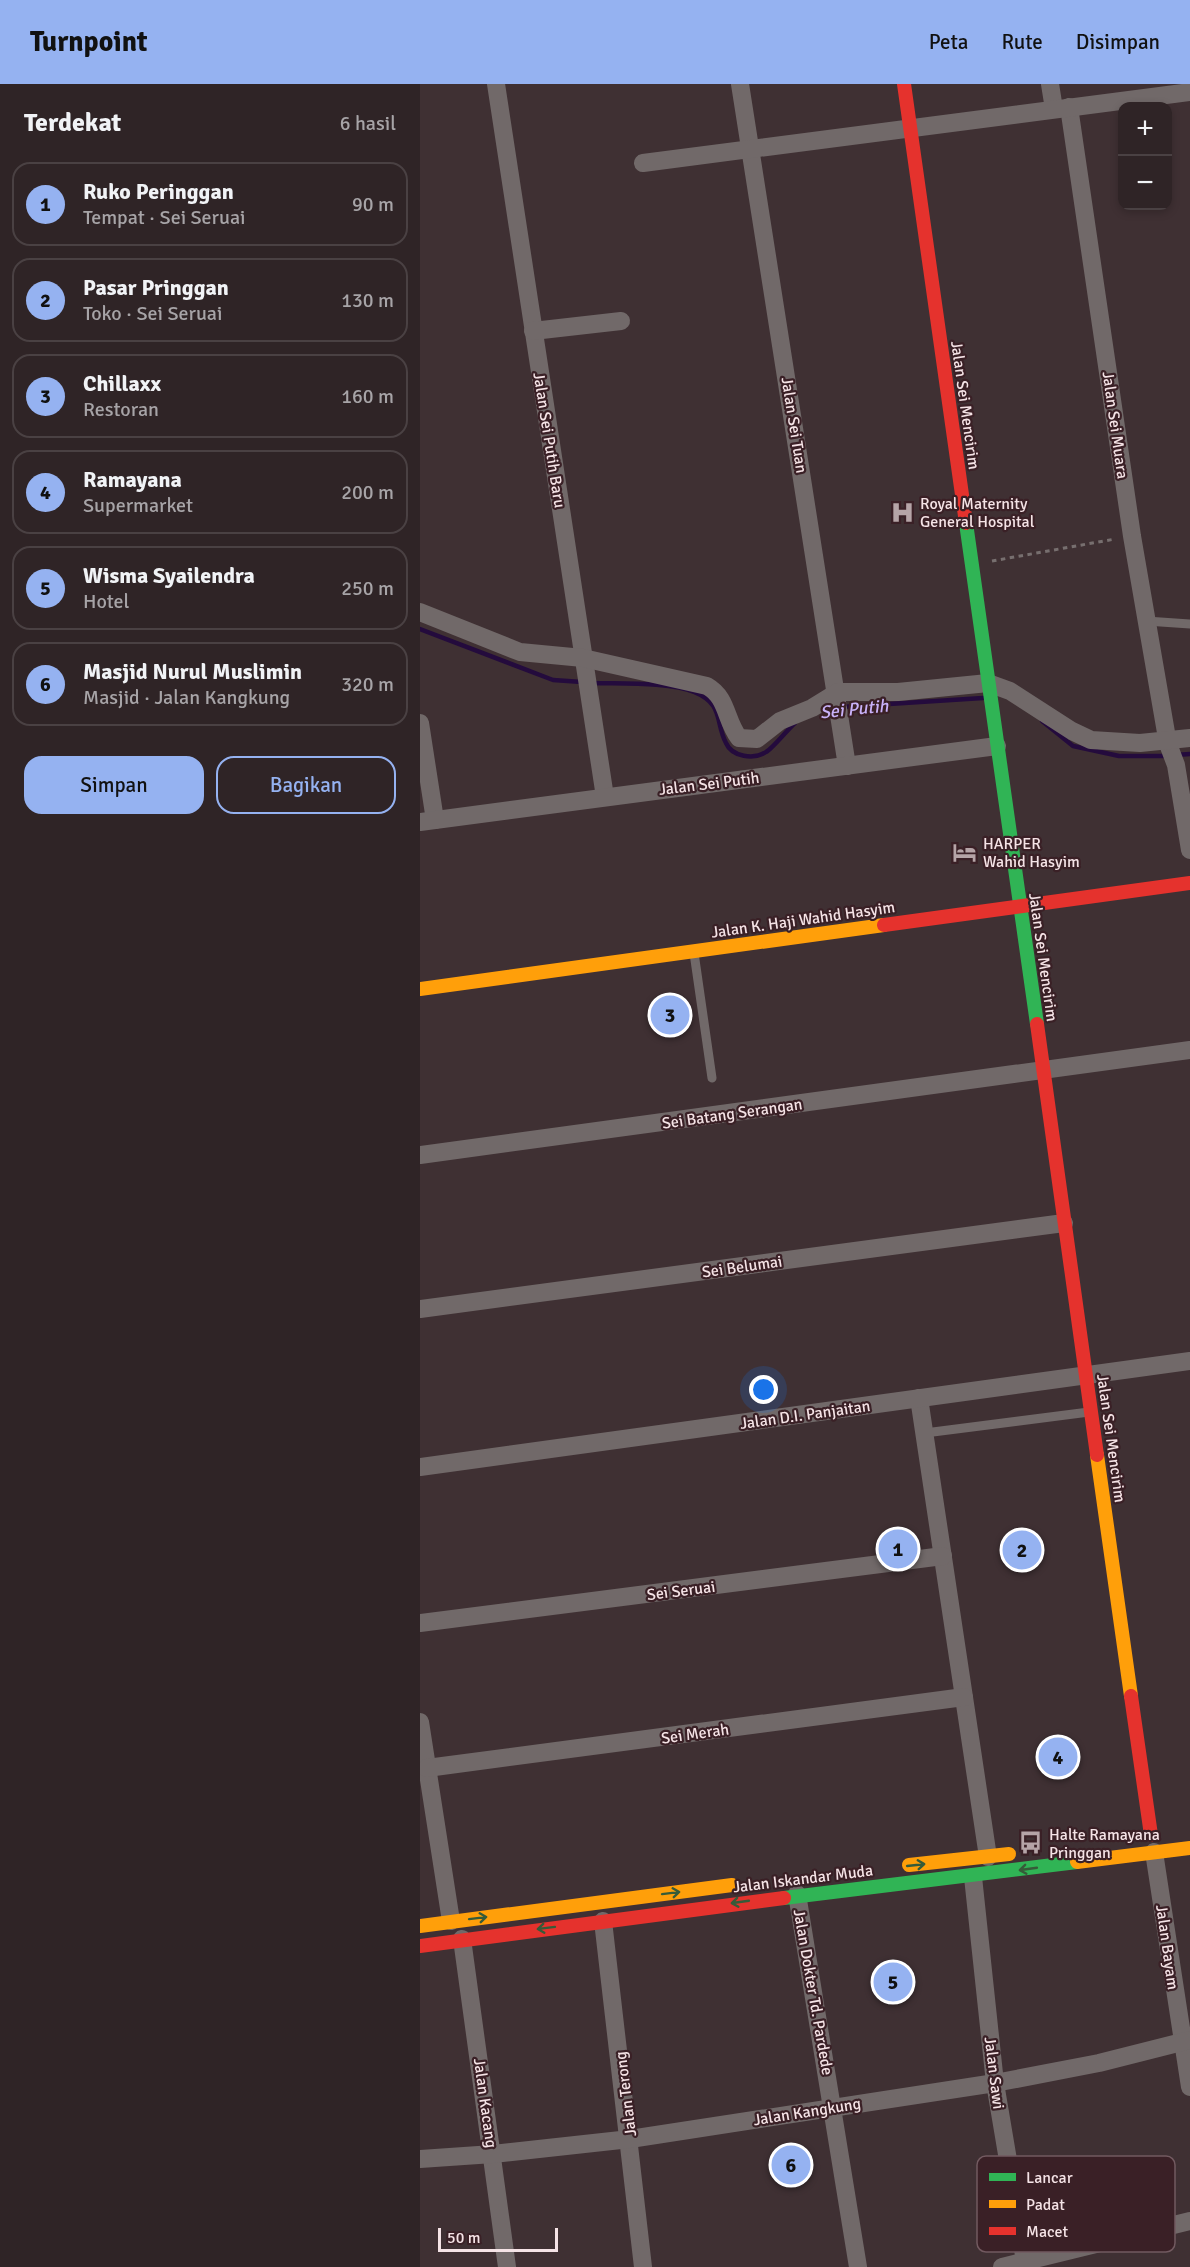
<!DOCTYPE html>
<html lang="id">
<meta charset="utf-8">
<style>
:root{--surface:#2f2426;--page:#3b3032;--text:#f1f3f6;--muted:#a7a4a7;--line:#4a4143;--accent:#95b2f1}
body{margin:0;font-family:Signika,sans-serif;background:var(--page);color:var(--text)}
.controls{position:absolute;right:18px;top:18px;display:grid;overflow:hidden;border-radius:12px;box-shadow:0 3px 9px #0003}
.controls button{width:54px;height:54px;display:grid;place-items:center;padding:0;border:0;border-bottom:2px solid var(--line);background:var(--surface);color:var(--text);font:30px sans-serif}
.scale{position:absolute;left:18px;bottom:15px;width:120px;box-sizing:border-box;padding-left:6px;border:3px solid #f5e3e6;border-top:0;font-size:16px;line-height:21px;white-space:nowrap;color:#f5e3e6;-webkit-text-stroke:4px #3a2026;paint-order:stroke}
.you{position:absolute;left:344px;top:1306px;width:21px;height:21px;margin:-15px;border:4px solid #fff;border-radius:50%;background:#1a73e8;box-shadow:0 0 0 9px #1a73e833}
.badge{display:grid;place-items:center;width:39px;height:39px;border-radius:50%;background:var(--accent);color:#111;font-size:20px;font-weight:700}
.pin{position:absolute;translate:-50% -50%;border:3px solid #fff;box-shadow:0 2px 6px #0006}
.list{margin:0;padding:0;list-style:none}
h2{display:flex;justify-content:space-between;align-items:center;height:78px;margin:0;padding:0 24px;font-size:26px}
h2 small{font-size:20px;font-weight:400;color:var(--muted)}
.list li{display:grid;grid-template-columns:39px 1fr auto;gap:18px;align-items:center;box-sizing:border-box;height:84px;margin:0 12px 12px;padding:0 12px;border:2px solid var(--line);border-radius:18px}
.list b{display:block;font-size:22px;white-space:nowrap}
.list p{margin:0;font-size:20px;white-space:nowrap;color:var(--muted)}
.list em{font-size:20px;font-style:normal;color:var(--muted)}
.actions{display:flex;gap:12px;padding:18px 24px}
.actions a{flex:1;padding:14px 0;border:2px solid var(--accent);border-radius:18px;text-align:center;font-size:21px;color:var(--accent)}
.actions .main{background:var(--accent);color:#111}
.map{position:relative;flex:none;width:770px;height:2183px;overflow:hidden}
header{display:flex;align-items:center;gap:36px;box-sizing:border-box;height:84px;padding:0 30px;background:var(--accent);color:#111}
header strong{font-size:28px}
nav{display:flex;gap:33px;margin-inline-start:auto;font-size:21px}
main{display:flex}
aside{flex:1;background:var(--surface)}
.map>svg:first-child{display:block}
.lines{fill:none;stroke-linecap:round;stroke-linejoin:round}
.stream{stroke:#240b3d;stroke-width:4.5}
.path{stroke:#776f6f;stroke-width:3;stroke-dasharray:4.5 4.5;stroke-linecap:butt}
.lane{stroke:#716969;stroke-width:9}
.street{stroke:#716969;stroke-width:18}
.fast{stroke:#30b455;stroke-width:14}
.slow{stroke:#ff9f0a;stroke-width:14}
.jam{stroke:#e5322d;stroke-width:14}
.oneway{stroke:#365b39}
.labels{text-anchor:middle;stroke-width:4.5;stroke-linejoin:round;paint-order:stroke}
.street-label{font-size:16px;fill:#f5e3e6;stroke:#3a2026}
.poi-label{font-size:16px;fill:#f5e3e6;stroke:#3a2026;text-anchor:start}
.water-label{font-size:18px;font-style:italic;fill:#c9b2f9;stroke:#3a2026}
.key{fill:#3a2026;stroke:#725a60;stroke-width:1.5}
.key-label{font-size:16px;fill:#f5e3e6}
</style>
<header>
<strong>Turnpoint</strong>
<nav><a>Peta</a><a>Rute</a><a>Disimpan</a></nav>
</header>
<main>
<aside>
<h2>Terdekat<small>6 hasil</small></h2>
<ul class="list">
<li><span class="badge">1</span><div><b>Ruko Peringgan</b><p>Tempat · Sei Seruai</p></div><em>90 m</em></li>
<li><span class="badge">2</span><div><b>Pasar Pringgan</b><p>Toko · Sei Seruai</p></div><em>130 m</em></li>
<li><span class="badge">3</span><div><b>Chillaxx</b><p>Restoran</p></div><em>160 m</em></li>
<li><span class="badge">4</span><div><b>Ramayana</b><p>Supermarket</p></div><em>200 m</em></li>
<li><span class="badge">5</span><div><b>Wisma Syailendra</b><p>Hotel</p></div><em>250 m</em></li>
<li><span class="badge">6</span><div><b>Masjid Nurul Muslimin</b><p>Masjid · Jalan Kangkung</p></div><em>320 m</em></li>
</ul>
<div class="actions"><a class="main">Simpan</a><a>Bagikan</a></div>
</aside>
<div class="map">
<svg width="770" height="2183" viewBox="0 0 770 2183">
<rect width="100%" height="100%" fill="#3f3033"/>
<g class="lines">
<!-- stream -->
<g class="stream">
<polyline points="0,545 133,596 162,598"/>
<path d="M173 599C199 600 251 598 274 608 304 620 295 638 306 659 312 673 334 676 346 668 353 664 367 646 375 639"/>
<polyline points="422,623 563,614"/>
<polyline points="622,637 653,662 699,672 748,672"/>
<polyline points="756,671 770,670"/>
</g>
<!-- path -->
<polyline class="path" points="572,477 695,455"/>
<!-- lane -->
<g class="lane">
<polyline points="726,537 770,540"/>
<polyline points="274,869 292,994"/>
<polyline points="505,1349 669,1328"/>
</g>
<!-- street -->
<g class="street">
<polyline points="76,0 185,713"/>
<polyline points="320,0 427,682"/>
<polyline points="630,0 634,25"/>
<polyline points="649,23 712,452 748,660 756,681 770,766"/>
<polyline points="223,79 770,8"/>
<polyline points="113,247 201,237"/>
<path d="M0 528 100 568 163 574 287 602C308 614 305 636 319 654L337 655 360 637 392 624 418 608H478L568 599 590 607 652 647 671 656 720 659 770 654"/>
<polyline points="0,639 15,736"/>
<polyline points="0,738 577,662"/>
<polyline points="0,1071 770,966"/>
<polyline points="0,1225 644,1139"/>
<polyline points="499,1314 568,1773"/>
<polyline points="0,1383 770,1277"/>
<polyline points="0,1539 523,1472"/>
<polyline points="0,1638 31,1837"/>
<polyline points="7,1684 544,1613"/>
<polyline points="734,1768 770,2003"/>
<polyline points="553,1793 575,1999 606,2183"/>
<polyline points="377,1810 438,2183"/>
<polyline points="183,1837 223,2183"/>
<polyline points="42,1855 87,2183"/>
<polyline points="0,2075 73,2070 210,2055 575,1999 679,1979 770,1956"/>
<polyline points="582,2183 770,2137"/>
</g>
<!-- fast -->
<g class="fast">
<polyline points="546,439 617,940"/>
<polyline points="364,1814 657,1778"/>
</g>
<!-- slow -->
<g class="slow">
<polyline points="0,905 464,841"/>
<polyline points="677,1371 711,1612"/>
<polyline points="657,1778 770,1764"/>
<polyline points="489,1781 589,1770"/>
<polyline points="0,1842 312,1801"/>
</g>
<!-- jam -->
<g class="jam">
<polyline points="484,0 546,439"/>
<polyline points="464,841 770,799"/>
<polyline points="617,940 677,1371"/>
<polyline points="711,1612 731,1751"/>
<polyline points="0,1862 364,1814"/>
</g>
</g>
<!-- one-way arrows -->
<defs><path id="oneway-shaft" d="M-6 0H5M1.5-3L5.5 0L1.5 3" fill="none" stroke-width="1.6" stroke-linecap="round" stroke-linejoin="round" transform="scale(1.5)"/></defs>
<g class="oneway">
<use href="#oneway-shaft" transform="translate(496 1781) rotate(-6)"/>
<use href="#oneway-shaft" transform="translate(608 1785) rotate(172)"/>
<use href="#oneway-shaft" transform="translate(251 1809) rotate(-7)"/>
<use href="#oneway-shaft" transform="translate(320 1818) rotate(172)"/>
<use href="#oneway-shaft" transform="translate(58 1834) rotate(-7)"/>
<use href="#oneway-shaft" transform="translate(126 1844) rotate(173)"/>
</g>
<!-- icons -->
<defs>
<symbol id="hospital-bare" viewBox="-9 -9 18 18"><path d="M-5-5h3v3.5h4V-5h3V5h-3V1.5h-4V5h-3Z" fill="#b5a4a7" stroke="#3a2026" stroke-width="2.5" paint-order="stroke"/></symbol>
<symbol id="hotel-bare" viewBox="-9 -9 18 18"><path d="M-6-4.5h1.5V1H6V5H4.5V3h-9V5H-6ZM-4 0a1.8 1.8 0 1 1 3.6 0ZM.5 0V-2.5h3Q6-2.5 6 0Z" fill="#b5a4a7" stroke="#3a2026" stroke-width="2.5" paint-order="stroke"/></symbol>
<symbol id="bus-bare" viewBox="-9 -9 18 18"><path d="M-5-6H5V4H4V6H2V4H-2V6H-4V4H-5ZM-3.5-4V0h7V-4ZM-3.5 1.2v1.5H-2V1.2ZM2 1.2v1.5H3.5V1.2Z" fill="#b5a4a7" stroke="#3a2026" stroke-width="2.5" paint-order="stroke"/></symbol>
</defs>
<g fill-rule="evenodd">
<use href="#hospital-bare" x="466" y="412" width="33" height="33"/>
<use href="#hotel-bare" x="528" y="752" width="33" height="33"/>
<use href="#bus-bare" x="594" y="1742" width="33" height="33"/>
</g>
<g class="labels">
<!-- street labels -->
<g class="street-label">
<text transform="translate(546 321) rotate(82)" y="6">Jalan Sei Mencirim</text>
<text transform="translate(375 341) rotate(81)" y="6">Jalan Sei Tuan</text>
<text transform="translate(696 341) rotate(82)" y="6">Jalan Sei Muara</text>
<text transform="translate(130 356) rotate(81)" y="6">Jalan Sei Putih Baru</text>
<text transform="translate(289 699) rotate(-7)" y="6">Jalan Sei Putih</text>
<text transform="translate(383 835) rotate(-8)" y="6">Jalan K. Haji Wahid Hasyim</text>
<text transform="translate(624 873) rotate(82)" y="6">Jalan Sei Mencirim</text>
<text transform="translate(312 1029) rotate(-8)" y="6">Sei Batang Serangan</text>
<text transform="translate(322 1182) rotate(-8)" y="6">Sei Belumai</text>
<text transform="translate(385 1330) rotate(-8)" y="6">Jalan D.I. Panjaitan</text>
<text transform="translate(692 1354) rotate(82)" y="6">Jalan Sei Mencirim</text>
<text transform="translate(261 1506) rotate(-7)" y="6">Sei Seruai</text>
<text transform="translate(275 1649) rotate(-8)" y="6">Sei Merah</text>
<text transform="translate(383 1794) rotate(-7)" y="6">Jalan Iskandar Muda</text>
<text transform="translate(748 1863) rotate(82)" y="6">Jalan Bayam</text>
<text transform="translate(394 1908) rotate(80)" y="6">Jalan Dokter Td. Pardede</text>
<text transform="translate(575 1989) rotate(83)" y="6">Jalan Sawi</text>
<text transform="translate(205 2010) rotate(-97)" y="6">Jalan Terong</text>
<text transform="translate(66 2019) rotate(82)" y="6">Jalan Kacang</text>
<text transform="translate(387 2027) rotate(-9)" y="6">Jalan Kangkung</text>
</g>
<!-- poi labels -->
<g class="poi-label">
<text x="500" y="425">Royal Maternity<tspan x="500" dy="18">General Hospital</tspan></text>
<text x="563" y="765">HARPER<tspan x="563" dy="18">Wahid Hasyim</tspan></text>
<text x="629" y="1756">Halte Ramayana<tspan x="629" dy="18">Pringgan</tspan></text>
</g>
<!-- water labels -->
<g class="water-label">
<text transform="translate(434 625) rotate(-6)" y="6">Sei Putih</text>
</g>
</g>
<!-- legend -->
<rect x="557" y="2072" width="198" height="96" rx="9" class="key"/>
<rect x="569" y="2089" width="27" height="8" fill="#30b455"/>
<rect x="569" y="2116" width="27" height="8" fill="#ff9f0a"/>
<rect x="569" y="2143" width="27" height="8" fill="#e5322d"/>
<g class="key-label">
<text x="606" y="2099">Lancar</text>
<text x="606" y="2126">Padat</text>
<text x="606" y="2153">Macet</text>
</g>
</svg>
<div class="controls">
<button>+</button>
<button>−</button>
</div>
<div class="scale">50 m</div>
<div class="you"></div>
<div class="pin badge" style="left:478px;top:1465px">1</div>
<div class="pin badge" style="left:602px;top:1466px">2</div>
<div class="pin badge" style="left:250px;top:931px">3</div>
<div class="pin badge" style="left:638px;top:1673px">4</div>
<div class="pin badge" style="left:473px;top:1898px">5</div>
<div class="pin badge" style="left:371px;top:2081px">6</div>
</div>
</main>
